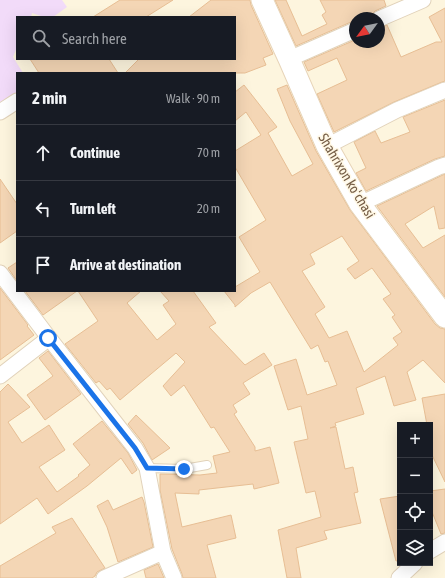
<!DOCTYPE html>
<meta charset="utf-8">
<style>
:root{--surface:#171b24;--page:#20242c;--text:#f1f3f6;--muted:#9ea1a6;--line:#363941}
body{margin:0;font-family:"Asap Condensed",sans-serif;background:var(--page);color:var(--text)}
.controls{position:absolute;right:12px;bottom:12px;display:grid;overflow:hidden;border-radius:0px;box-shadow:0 4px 16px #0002}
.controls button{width:36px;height:36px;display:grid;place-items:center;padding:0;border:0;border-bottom:1px solid var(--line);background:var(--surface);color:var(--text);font:20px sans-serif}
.compass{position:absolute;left:349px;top:12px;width:36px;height:36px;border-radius:50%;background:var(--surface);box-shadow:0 4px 16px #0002;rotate:237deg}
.stop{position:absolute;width:12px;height:12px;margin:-9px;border:3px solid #1a73e8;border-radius:50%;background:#fff}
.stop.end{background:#1a73e8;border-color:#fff;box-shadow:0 1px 4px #0008}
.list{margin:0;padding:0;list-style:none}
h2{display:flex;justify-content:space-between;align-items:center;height:52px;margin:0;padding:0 16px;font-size:17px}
h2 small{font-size:13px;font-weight:400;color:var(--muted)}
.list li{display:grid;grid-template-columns:26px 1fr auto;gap:12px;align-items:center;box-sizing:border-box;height:56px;padding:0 16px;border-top:1px solid var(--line)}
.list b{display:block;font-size:15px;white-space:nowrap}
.list em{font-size:13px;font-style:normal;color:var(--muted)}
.icon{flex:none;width:22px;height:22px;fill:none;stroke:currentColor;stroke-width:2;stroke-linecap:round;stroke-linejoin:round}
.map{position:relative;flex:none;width:445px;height:578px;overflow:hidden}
.search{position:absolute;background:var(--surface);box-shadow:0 4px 16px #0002;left:16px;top:16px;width:220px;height:44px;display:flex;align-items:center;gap:10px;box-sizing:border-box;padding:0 14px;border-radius:0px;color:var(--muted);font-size:15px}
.panel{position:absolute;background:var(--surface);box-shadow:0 4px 16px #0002;left:16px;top:72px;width:220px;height:220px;border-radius:0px}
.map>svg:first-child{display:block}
.education{fill:#f2dbf9}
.building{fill:#f4d6b5;stroke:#e7be94;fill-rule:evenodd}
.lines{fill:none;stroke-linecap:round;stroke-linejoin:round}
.lane-casing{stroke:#e1d2ba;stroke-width:10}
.street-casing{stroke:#e1d2ba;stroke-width:17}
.secondary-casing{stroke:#e7d4b8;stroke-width:23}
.lane{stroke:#fff;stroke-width:8}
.street{stroke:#fff;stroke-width:15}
.secondary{stroke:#fff;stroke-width:21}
.route{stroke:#1a73e8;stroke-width:5}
.labels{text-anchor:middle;stroke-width:3;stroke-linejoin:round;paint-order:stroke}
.street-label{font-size:14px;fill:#745c45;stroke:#fff8e5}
</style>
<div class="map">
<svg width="445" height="578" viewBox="0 0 445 578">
<rect width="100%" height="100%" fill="#fdf5de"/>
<!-- education -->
<polygon class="education" points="0,0 62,0 67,7 53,17 44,17 32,13 31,17 17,17 17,47 13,57 23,73 17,73 17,97 0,107"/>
<!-- building -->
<g class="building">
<polygon points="120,0 173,0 146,17 93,17"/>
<polygon points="211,0 250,0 251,5 273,54 263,58 266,65 245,73 125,73 139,59 235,59 235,17 189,17"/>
<polygon points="275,0 286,0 302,36 327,24 322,15 326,12 320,0 384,0 386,6 375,11 372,14 370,18 355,18 355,21 351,22 296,46"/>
<polygon points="445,8 445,81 442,82 394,102 334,132 317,94 347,80 337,58 308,71 304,62 355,40 355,42 379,42 379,28 387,25 401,57 436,42 442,42 429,17"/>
<polygon points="30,59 109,59 118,73 39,73"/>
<path d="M244 85 277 127 268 133 292 176 313 164 290 121 277 89 287 85 316 151 350 210 435 324 440 328 445 329V383L423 360 407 372 416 400 394 406 385 376 356 388 364 414 335 423 336 426 330 428 336 427 345 469 353 467 358 492 354 493 361 523 324 531 327 539 296 548 301 578H287L278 530 321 517 315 491 306 493 294 442 308 439 301 406 288 410 274 366 296 359 307 395 337 385 328 361 325 362 318 345 311 349 270 282 251 293 235 307V305L224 291H235V287L260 272 239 237 266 220 235 167V151L261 135 246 112 235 121V92ZM342 236 359 261 347 269 355 279 372 268 391 294 383 299 395 315 392 317 402 332 393 338 398 345 364 372 347 331 329 338 315 314 325 307 302 271 315 264 310 254Z"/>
<polygon points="445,100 445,156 435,159 366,191 356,173 366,168 354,142 375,131 381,143 410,132 403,117"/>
<polygon points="445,174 445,228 439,229 434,206 405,224 423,248 445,235 445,297 377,206"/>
<polygon points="0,179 17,204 17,231 0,243"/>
<polygon points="17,262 17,281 8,268"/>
<polygon points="0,288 28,325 27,326 34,335 0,360"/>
<polygon points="25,291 77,291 43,315"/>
<polygon points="78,291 141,291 127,303 157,340 176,324 163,305 169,301 160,291 193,291 216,323 209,327 245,365 264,353 272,365 243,383 250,394 233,405 237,412 234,414 255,447 255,451 270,447 279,483 254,489 253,484 199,490 199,494 175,493 182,527 231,515 236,538 207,545 216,578 183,578 182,574 172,549 160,490 160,474 200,475 217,473 213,456 230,452 214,427 211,428 184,385 171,396 163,386 185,362 176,353 120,400 110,388 107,390 99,381 96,383 65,344 98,321"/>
<polygon points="48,351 81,394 45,420 27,395 53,376 39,358"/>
<polygon points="8,384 30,407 8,422 22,443 49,425 65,450 39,467 57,492 79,476 78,475 90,465 73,444 102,421 128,453 137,470 132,474 121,458 87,486 48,514 37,498 0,524 0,392"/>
<polygon points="445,394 445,482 432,455 430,443 430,424 427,425 422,398"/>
<polygon points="136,415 170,448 152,460 143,443 128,424"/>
<polygon points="445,489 445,533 441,534 430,507 430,491"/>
<polygon points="400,496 400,560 396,561 380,499"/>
<polygon points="142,497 144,502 153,547 118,562 107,527 97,506 108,500 113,510"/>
<polygon points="72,518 105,568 97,572 95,576 92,578 0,578 0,566 56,533 52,527"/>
<polygon points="158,564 164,578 146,578 144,570"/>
</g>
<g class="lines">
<defs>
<polyline id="lane" points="147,468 184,469 207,465"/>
<g id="street">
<polyline points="379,19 423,0"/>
<polyline points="289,59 355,30"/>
<polyline points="0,112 17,101"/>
<polyline points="327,146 397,110 445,90"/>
<polyline points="360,204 439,167 445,165"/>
<polyline points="0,273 49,338 135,448 147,468 163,552"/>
<polyline points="0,376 49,338"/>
<polyline points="430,551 445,542"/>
<polyline points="104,578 163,552 174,578"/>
<polyline points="399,578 415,563"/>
</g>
<polyline id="secondary" points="262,0 289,59 327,146 360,204 445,317"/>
</defs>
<!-- lane casing -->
<use href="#lane" class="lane-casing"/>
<!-- street casing -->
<use href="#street" class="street-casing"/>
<!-- secondary casing -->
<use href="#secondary" class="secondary-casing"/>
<!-- lane -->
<use href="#lane" class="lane"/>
<!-- street -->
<use href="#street" class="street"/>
<!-- secondary -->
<use href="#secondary" class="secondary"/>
</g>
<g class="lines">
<!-- route -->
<polyline class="route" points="48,338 135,448 147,468 184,469"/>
</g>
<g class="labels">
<!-- street labels -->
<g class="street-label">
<text transform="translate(347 176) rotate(59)" y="5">Shahrixon koʻchasi</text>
</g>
</g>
</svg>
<div class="controls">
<button>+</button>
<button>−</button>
<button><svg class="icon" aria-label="locate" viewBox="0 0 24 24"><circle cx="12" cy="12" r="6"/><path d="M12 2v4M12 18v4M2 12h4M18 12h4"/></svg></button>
<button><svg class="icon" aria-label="layers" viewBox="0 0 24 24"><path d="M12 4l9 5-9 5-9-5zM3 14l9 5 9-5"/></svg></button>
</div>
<svg class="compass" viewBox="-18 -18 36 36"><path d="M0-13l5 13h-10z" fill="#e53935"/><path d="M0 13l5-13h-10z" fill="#9ea1a6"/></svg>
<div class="stop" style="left:48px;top:338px"></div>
<div class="stop end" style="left:184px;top:469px"></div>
<div class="search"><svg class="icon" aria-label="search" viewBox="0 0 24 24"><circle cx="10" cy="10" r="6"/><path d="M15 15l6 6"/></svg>Search here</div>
<section class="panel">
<h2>2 min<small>Walk · 90 m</small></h2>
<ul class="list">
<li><svg class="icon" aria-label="ahead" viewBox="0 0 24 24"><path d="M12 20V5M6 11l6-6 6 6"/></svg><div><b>Continue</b></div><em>70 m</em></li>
<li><svg class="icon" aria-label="left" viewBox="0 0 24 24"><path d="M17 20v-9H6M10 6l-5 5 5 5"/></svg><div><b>Turn left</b></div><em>20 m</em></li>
<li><svg class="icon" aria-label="arrive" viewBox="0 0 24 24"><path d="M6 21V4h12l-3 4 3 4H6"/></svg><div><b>Arrive at destination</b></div></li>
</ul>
</section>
</div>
